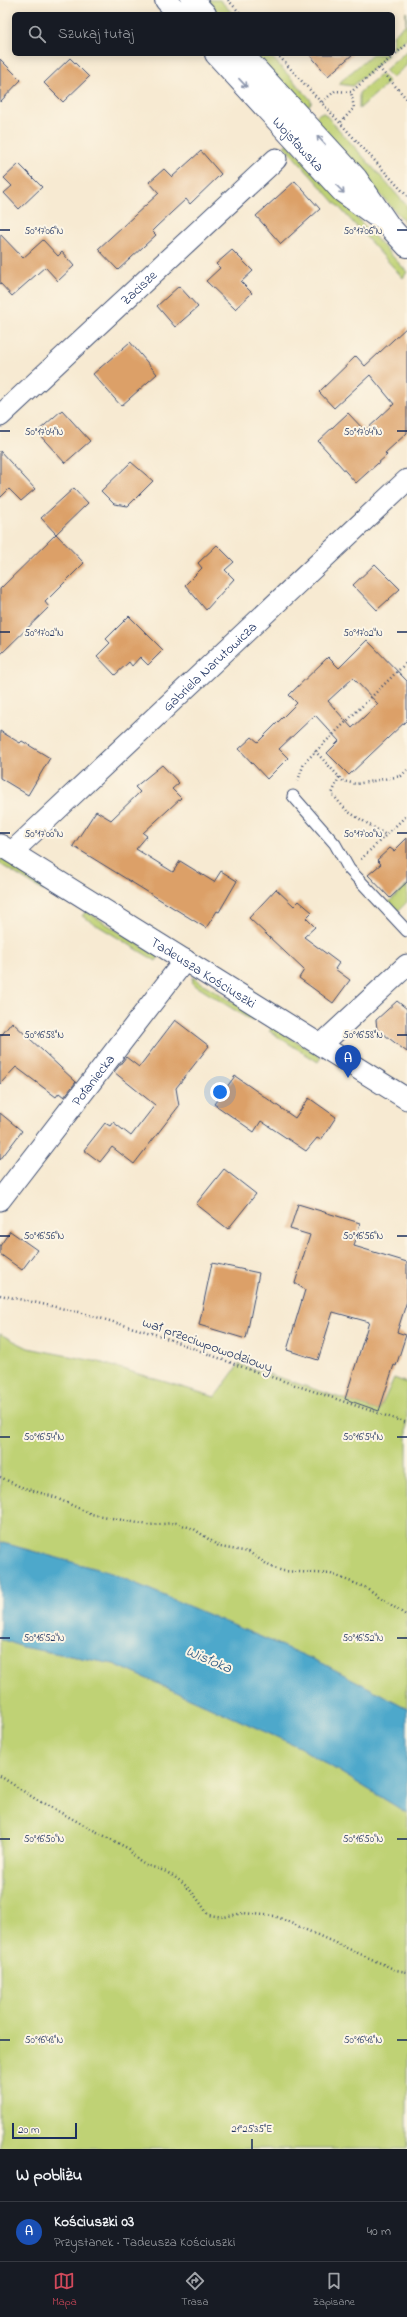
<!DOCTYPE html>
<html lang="pl">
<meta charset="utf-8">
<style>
:root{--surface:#171b24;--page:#20242c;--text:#f1f3f6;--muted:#9ea1a6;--line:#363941;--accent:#d1495b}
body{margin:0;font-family:"Indie Flower",sans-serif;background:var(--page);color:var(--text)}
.scale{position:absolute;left:12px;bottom:10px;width:65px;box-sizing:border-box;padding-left:4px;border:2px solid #1b2f5e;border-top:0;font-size:11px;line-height:14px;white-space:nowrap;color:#1b2f5e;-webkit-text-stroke:3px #fcf5e5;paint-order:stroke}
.you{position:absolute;left:220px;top:1092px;width:14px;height:14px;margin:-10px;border:3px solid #fff;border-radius:50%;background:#1a73e8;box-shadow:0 0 0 6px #1a73e833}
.badge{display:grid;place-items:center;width:26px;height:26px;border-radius:50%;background:var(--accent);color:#fff;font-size:13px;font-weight:700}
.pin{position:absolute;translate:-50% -33px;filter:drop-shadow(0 1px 2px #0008)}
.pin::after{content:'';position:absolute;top:21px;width:14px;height:12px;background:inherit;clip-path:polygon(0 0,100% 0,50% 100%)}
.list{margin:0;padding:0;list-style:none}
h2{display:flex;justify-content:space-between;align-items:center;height:52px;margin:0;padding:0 16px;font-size:17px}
h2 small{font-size:13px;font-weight:400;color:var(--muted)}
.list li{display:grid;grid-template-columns:26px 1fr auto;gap:12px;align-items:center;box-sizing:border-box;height:60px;padding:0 16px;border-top:1px solid var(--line)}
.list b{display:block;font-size:15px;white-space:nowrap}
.list p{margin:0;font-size:13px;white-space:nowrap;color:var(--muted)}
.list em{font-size:13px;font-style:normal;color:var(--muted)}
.icon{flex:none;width:22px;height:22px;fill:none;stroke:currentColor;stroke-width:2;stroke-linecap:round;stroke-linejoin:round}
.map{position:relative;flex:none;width:407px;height:2149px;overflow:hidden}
.search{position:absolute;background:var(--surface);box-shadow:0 2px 10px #0003;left:12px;right:12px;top:12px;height:44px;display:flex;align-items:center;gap:10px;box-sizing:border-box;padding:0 14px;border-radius:6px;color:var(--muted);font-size:15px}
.sheet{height:112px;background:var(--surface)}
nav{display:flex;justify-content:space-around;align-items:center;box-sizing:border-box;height:56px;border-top:1px solid var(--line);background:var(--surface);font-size:11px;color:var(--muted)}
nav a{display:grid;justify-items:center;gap:2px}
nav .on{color:var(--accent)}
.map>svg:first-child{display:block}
.green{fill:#bfd275;stroke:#6d806a}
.water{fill:#4da8cb;stroke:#346c94}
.building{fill:#dca068;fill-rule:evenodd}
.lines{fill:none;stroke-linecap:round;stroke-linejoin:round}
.service-casing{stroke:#3c4b6f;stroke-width:13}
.minor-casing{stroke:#3c4b6f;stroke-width:23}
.tertiary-casing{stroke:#3c4b6f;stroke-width:24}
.path{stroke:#3c4b6f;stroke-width:2.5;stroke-dasharray:1 3;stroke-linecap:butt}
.service{stroke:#fff;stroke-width:11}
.minor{stroke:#fff;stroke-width:21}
.tertiary{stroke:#fff;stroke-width:22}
.oneway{stroke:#8d97ae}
.ticks{fill:none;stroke:#1b2f5e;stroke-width:1.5}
.labels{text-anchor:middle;stroke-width:4;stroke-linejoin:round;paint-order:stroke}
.street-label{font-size:14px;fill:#1b2f5e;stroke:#fcf5e5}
.water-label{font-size:15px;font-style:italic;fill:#2c5984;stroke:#fcf5e5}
.ticks-label{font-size:10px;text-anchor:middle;fill:#1b2f5e;stroke:#fcf5e5;stroke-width:4;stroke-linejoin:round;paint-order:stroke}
</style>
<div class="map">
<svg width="407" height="2149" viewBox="0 0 407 2149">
<rect width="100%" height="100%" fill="#fcf5e5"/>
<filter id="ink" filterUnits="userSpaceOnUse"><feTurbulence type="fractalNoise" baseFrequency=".025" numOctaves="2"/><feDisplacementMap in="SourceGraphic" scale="8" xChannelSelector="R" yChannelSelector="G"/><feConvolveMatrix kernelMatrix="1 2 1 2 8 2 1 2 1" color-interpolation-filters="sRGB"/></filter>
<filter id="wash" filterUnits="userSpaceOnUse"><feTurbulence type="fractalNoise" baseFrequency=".012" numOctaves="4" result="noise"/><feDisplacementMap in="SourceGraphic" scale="16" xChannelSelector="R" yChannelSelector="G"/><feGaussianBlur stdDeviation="0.9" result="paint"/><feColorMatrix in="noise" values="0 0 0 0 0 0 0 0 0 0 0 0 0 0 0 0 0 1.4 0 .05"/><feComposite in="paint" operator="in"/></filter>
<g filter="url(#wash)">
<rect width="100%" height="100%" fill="#f7ead2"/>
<!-- green -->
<g class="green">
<polygon points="203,0 220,0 233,14 215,14"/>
<polygon points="406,12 407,38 393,50 393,35 406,24"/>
<polygon points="407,51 407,65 392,78 385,70"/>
<polygon points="252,54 269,54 311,100 311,103 304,111"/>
<polygon points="372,54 389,54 353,86 338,84"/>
<polygon points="381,74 389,82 359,109 359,93"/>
<polygon points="320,113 324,113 407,206 407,224 313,120"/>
<polygon points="288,143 407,272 403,278 284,146"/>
<polygon points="0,857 46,886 43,891 0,864"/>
<polygon points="407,885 407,902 398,911 389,902"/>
<polygon points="86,911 159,957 156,961 82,916"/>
<polygon points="192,977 254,1015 254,1019 252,1021 193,984"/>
<polygon points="273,1027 321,1057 318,1062 269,1031"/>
<polygon points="0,1334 28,1348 99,1362 215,1397 239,1364 379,1411 394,1378 407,1383 407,1708 324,1664 111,1573 0,1542"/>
<polygon points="0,1638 22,1647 114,1664 299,1747 407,1813 407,2149 0,2149"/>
</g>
<!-- water -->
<polygon class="water" points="0,1542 111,1573 324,1664 407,1708 407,1813 299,1747 114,1664 22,1647 0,1638"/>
<g id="blocks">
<!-- building -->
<g class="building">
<polygon points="309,54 353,54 328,76"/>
<polygon points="70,58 89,77 63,102 44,83"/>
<polygon points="0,59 21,80 0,102"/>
<polygon points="201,151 221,174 190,204 186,199 157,226 152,231 156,235 118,270 98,249 159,193 149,182 164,169 172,177"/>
<polygon points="19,164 42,187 19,209 4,193 12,186 4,178"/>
<polygon points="295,181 320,209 281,244 256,216"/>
<polygon points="0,234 23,258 43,240 58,256 62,252 74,266 58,281 45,267 12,296 0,283"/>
<polygon points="232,250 253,271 241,282 252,293 235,309 206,281 220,268 216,264"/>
<polygon points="179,286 198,307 175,327 157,306"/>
<polygon points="407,327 407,433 385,453 387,455 356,483 318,441 348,413 365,431 394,404 370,375 334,408 319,392 356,356 365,366"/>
<polygon points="130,342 157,374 121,406 93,374"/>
<polygon points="62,410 90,441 65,463 37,432"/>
<polygon points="0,451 35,489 21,501 9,489 0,498"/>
<polygon points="131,462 153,481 128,506 114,504 101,491"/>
<polygon points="74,488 88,503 56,534 41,518"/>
<polygon points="56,534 84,563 45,602 49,607 0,655 0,589"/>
<polygon points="217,545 234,562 225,570 234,579 206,610 185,585 202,568 198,563"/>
<polygon points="375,564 400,589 377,610 353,585"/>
<polygon points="129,616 163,650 148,665 140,657 132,666 129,662 115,675 97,656 110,643 106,639"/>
<path d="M367 640 407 681V720L349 775 327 753 339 741 315 715 279 749 288 758 267 779 239 749 252 737 258 742 297 703 289 695 328 657 339 668ZM353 678 378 704 352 728 328 701Z"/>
<polygon points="0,731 20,743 22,741 50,758 28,795 0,778"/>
<polygon points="162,765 179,783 172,789 181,798 143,833 147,836 136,849 173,872 180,861 214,882 221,871 237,881 219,912 217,911 206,928 73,846 96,811 111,820 140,792 135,787"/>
<polygon points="407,838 407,882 390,898 368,875 381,864 377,860 390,848 394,851"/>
<polygon points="276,889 294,906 299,901 312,912 306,918 315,927 304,937 339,963 335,969 350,980 333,1003 299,978 304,970 249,918"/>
<polygon points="397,1001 407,1009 407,1052 377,1029 376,1020"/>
<polygon points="175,1020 209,1046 176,1088 179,1106 134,1164 112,1147 100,1162 84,1150 105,1123 110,1126 113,1122 131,1136 155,1105 114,1072 126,1057 139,1067"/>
<polygon points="12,1022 76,1082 64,1097 59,1093 56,1097 16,1067 0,1084 0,1037"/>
<polygon points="235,1076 295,1118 309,1098 336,1117 321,1140 317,1138 306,1151 261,1121 254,1132 214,1104"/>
<polygon points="0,1113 22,1131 0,1160"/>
<polygon points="224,1169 256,1194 228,1229 196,1204"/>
<polygon points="298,1204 360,1223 354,1246 407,1262 407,1301 397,1332 406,1335 396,1366 394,1365 379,1411 345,1399 369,1322 333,1312 318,1360 287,1350 305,1290 295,1283 310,1235 290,1229"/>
<polygon points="10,1231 37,1250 22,1270 0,1254 0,1246"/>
<polygon points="212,1263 259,1273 246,1339 199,1325"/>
</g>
</g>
</g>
<g filter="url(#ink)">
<use href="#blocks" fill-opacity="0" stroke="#3c4b6f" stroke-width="1"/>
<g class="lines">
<defs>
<polyline id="service" points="293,796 335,844 349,869 407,931"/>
<g id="minor">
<path id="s1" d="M0 416 276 159"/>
<path id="s2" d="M0 845 407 1099"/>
<path id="s3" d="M12 852 407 480"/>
<polyline points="321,1045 407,965"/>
<path id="s4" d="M0 1200 185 960"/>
</g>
<g id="tertiary">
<polyline points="166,0 179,14"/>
<polyline points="192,0 205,14"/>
<path id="s5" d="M216 54 342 191 375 215"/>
<polyline points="242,54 356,178 389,226 407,246"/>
</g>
</defs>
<!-- service casing -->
<use href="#service" class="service-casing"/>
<!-- minor casing -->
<use href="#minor" class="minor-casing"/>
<!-- tertiary casing -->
<use href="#tertiary" class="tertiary-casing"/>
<!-- path -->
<g class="path">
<polyline points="228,0 241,14"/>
<polyline points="277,54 407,196"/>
<polyline points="379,68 407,99"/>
<polyline points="322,102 335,91 351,92 407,44"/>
<polyline points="341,122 354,108 351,92"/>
<polyline points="315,751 343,781 356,784 401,776 407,770"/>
<polyline points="339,777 332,794 347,811 386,835"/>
<polyline points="298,781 304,763 407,662"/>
<polyline points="361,859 407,815"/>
<polyline points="0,1295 79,1312 158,1335 245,1368 407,1423"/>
<polyline points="0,1477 21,1487 54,1497 91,1514 148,1525 176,1523 194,1529 220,1547 249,1552 271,1567 283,1571 331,1574 367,1588 407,1616"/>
<path d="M0 1776 37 1800 129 1849C143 1871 151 1863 170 1874 187 1884 198 1898 208 1915L224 1917 243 1913 275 1916 396 1970 407 1972"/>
</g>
<!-- service -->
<use href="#service" class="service"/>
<!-- minor -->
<use href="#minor" class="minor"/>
<!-- tertiary -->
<use href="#tertiary" class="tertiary"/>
</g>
<!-- one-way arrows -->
<defs><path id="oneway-shaft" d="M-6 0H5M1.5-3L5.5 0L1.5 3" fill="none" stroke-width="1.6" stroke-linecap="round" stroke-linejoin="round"/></defs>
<g class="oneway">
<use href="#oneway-shaft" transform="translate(243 83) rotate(47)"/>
<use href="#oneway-shaft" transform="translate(321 140) rotate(-133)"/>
<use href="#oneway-shaft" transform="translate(340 189) rotate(45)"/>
</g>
</g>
<!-- ticks -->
<path class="ticks" d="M0 230H10M397 230H407M0 431H10M397 431H407M0 632H10M397 632H407M0 833H10M397 833H407M0 1035H10M397 1035H407M0 1236H10M397 1236H407M0 1437H10M397 1437H407M0 1638H10M397 1638H407M0 1839H10M397 1839H407M0 2040H10M397 2040H407M252 2139V2149"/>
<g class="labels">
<!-- street labels -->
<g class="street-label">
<text dy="5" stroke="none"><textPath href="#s5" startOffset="122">Wojsławska</textPath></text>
<text dy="5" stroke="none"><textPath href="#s1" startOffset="189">Zacisze</textPath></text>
<text dy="5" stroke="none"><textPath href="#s3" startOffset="271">Gabriela Narutowicza</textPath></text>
<text dy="5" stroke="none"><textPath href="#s2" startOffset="240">Tadeusza Kościuszki</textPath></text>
<text dy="5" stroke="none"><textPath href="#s4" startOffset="152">Połaniecka</textPath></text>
<text transform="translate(208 1344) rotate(20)" y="5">wał przeciwpowodziowy</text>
</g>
<!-- water labels -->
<g class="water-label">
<text transform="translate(209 1659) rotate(23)" y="5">Wisłoka</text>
</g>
</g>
<g class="ticks-label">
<text x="44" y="234">50°17'06"N</text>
<text x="363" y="234">50°17'06"N</text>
<text x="44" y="435">50°17'04"N</text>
<text x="363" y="435">50°17'04"N</text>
<text x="44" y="636">50°17'02"N</text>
<text x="363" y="636">50°17'02"N</text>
<text x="44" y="837">50°17'00"N</text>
<text x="363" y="837">50°17'00"N</text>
<text x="44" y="1038">50°16'58"N</text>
<text x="363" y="1038">50°16'58"N</text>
<text x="44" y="1239">50°16'56"N</text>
<text x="363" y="1239">50°16'56"N</text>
<text x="44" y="1440">50°16'54"N</text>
<text x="363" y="1440">50°16'54"N</text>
<text x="44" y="1641">50°16'52"N</text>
<text x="363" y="1641">50°16'52"N</text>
<text x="44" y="1842">50°16'50"N</text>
<text x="363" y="1842">50°16'50"N</text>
<text x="44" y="2043">50°16'48"N</text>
<text x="363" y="2043">50°16'48"N</text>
<text x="252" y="2132">21°25'35"E</text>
</g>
</svg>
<div class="scale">20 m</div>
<div class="you"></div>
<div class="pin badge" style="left:348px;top:1078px;background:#1a4fb4">A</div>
<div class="search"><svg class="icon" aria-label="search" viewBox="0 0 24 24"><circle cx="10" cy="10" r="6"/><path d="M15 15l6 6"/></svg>Szukaj tutaj</div>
</div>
<section class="sheet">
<h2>W pobliżu<small></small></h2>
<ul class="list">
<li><span class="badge" style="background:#1a4fb4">A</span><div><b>Kościuszki 03</b><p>Przystanek · Tadeusza Kościuszki</p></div><em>40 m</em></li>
</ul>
</section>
<nav>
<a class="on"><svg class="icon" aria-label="map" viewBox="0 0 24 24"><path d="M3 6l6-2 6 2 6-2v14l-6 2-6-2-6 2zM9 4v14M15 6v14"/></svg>Mapa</a>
<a><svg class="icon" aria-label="directions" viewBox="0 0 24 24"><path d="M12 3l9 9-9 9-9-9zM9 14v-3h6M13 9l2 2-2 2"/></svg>Trasa</a>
<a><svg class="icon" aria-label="saved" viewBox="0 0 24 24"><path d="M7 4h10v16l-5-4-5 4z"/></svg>Zapisane</a>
</nav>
